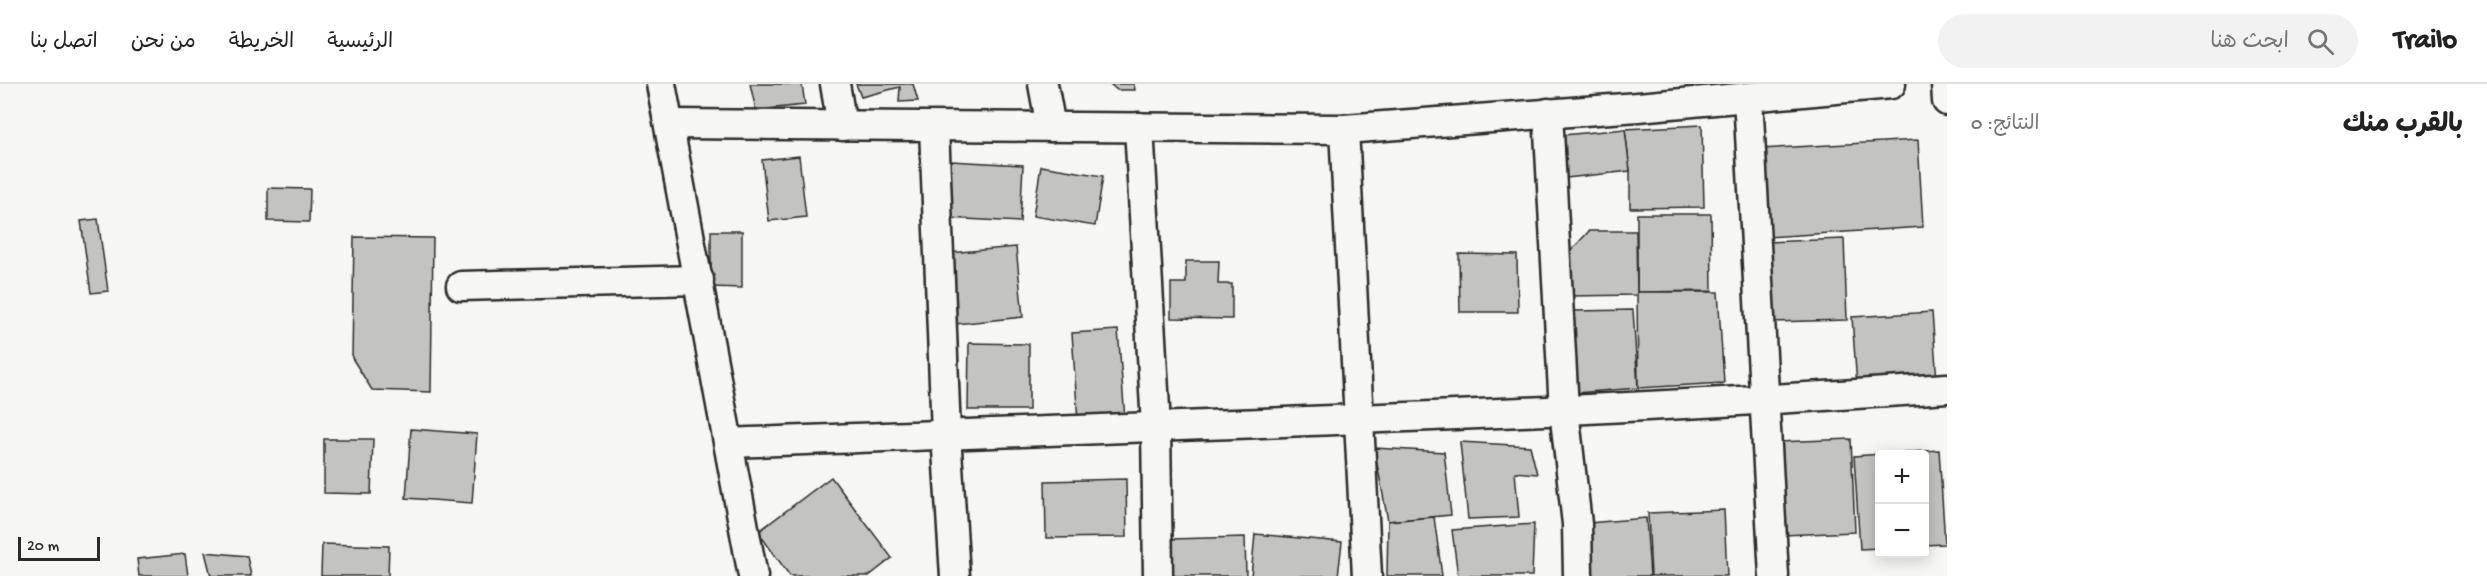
<!DOCTYPE html>
<html lang="ar">
<meta charset="utf-8">
<style>
:root{--surface:#fff;--page:#f2f2f2;--text:#222;--muted:#767676;--line:#e0e0e0}
body{margin:0;font-family:"Gochi Hand","Playpen Sans Arabic",sans-serif;background:var(--page);color:var(--text);direction:rtl}
.controls{position:absolute;right:18px;bottom:18px;display:grid;overflow:hidden;border-radius:6px;box-shadow:0 3px 15px #0003}
.controls button{width:54px;height:54px;display:grid;place-items:center;padding:0;border:0;border-bottom:2px solid var(--line);background:var(--surface);color:var(--text);font:30px sans-serif}
.scale{position:absolute;left:18px;bottom:15px;width:82px;box-sizing:border-box;padding-left:6px;border:3px solid #2b2b2b;border-top:0;font-size:16px;line-height:21px;white-space:nowrap;color:#2b2b2b;-webkit-text-stroke:4px #f6f6f2;paint-order:stroke}
.list{margin:0;padding:0;list-style:none}
h2{display:flex;justify-content:space-between;align-items:center;height:78px;margin:0;padding:0 24px;font-size:26px}
h2 small{font-size:20px;font-weight:400;color:var(--muted)}
.icon{flex:none;width:33px;height:33px;fill:none;stroke:currentColor;stroke-width:2;stroke-linecap:round;stroke-linejoin:round}
.map{position:relative;flex:none;width:1947px;height:492px;overflow:hidden;direction:ltr}
header{display:flex;align-items:center;gap:36px;box-sizing:border-box;height:84px;padding:0 30px;background:var(--surface);border-bottom:2px solid var(--line)}
header strong{font-size:28px}
nav{display:flex;gap:33px;margin-inline-start:auto;font-size:21px}
.search{width:420px;height:54px;background:var(--page);display:flex;align-items:center;gap:15px;box-sizing:border-box;padding:0 21px;border-radius:33px;color:var(--muted);font-size:22px}
main{display:flex}
aside{flex:1;background:var(--surface)}
.map>svg:first-child{display:block}
.building{fill:#c3c3c0;stroke:#2b2b2b;stroke-width:1.5}
.lines{fill:none;stroke-linecap:round;stroke-linejoin:round}
.street-casing{stroke:#2b2b2b;stroke-width:33}
.street{stroke:#f6f6f2;stroke-width:28}
</style>
<header>
<strong>Trailo</strong>
<div class="search"><svg class="icon" aria-label="search" viewBox="0 0 24 24"><circle cx="10" cy="10" r="6"/><path d="M15 15l6 6"/></svg>ابحث هنا</div>
<nav><a>الرئيسية</a><a>الخريطة</a><a>من نحن</a><a>اتصل بنا</a></nav>
</header>
<main>
<aside>
<h2>بالقرب منك<small>النتائج: 0</small></h2>
<ul class="list">
</ul>
</aside>
<div class="map">
<svg width="1947" height="492" viewBox="0 0 1947 492">
<rect width="100%" height="100%" fill="#f6f6f2"/>
<filter id="ink" filterUnits="userSpaceOnUse"><feTurbulence type="fractalNoise" baseFrequency=".0167" numOctaves="2"/><feDisplacementMap in="SourceGraphic" scale="12" xChannelSelector="R" yChannelSelector="G"/><feConvolveMatrix kernelMatrix="1 2 1 2 8 2 1 2 1" color-interpolation-filters="sRGB"/></filter>
<g filter="url(#ink)">
<!-- building -->
<g class="building">
<polygon points="750,0 802,0 805,21 756,26"/>
<polygon points="856,0 913,0 918,17 899,18 900,3 861,13"/>
<polygon points="1110,0 1134,0 1135,6 1117,6"/>
<polygon points="1702,41 1704,123 1630,124 1630,87 1625,45"/>
<polygon points="1625,45 1630,87 1548,96 1543,53"/>
<polygon points="1918,56 1923,143 1766,153 1760,65"/>
<polygon points="799,72 806,133 769,137 762,76"/>
<polygon points="950,77 1023,81 1020,138 947,134"/>
<polygon points="1041,82 1103,92 1095,142 1033,132"/>
<polygon points="268,104 310,105 309,138 268,137"/>
<polygon points="1637,130 1711,130 1712,207 1637,208"/>
<polygon points="98,135 108,207 91,209 81,137"/>
<polygon points="711,147 742,147 742,204 711,203"/>
<polygon points="1589,147 1636,147 1637,211 1570,212 1570,168"/>
<polygon points="354,153 433,154 431,308 372,306 352,274"/>
<polygon points="1844,155 1847,236 1769,238 1765,158"/>
<polygon points="1016,163 1023,233 956,240 949,169"/>
<polygon points="1459,170 1517,171 1518,228 1460,228"/>
<polygon points="1186,177 1219,177 1218,200 1232,200 1232,235 1171,234 1171,199 1186,199"/>
<polygon points="1637,208 1718,208 1724,299 1638,304"/>
<polygon points="1633,226 1638,304 1575,309 1573,227"/>
<polygon points="1932,228 1937,297 1857,302 1852,233"/>
<polygon points="1118,246 1125,335 1078,338 1072,249"/>
<polygon points="969,259 1029,260 1029,326 968,326"/>
<polygon points="411,345 477,350 472,419 406,414"/>
<polygon points="324,355 373,355 371,410 324,409"/>
<polygon points="1851,355 1855,448 1782,451 1778,358"/>
<polygon points="1460,358 1530,362 1537,390 1515,388 1519,433 1468,435"/>
<polygon points="1374,364 1444,368 1451,431 1388,437"/>
<polygon points="1939,366 1945,460 1924,461 1924,370 1880,370 1880,464 1860,465 1854,372"/>
<polygon points="831,393 892,474 869,492 790,492 758,448"/>
<polygon points="1126,395 1127,453 1046,454 1045,397"/>
<polygon points="1724,426 1727,492 1651,492 1648,429"/>
<polygon points="1434,433 1442,492 1387,492 1388,437"/>
<polygon points="1646,434 1650,492 1581,492 1577,440"/>
<polygon points="1534,440 1532,492 1458,492 1452,446"/>
<polygon points="1255,450 1342,458 1338,492 1251,492"/>
<polygon points="1245,453 1246,492 1172,492 1171,455"/>
<polygon points="322,460 389,462 388,492 321,492"/>
<polygon points="205,468 247,472 251,492 211,492"/>
<polygon points="185,470 188,492 139,492 137,475"/>
</g>
<g class="lines">
<defs>
<g id="street">
<polyline points="661,0 753,492"/>
<polyline points="835,0 842,42"/>
<polyline points="1043,0 1051,43"/>
<polyline points="1946,0 1947,17"/>
<polyline points="1748,13 1774,492"/>
<polyline points="1548,29 1564,326 1577,440 1578,492"/>
<polyline points="669,40 1344,45 1638,23 1891,0"/>
<polyline points="934,43 946,350 955,492"/>
<polyline points="1139,43 1156,342 1158,492"/>
<polyline points="1344,45 1367,492"/>
<polyline points="461,202 699,196"/>
<path d="M729 359C1135 343 1542 332 1947 304"/>
</g>
</defs>
<!-- street casing -->
<use href="#street" class="street-casing"/>
<!-- street -->
<use href="#street" class="street"/>
</g>
</g>
</svg>
<div class="controls">
<button>+</button>
<button>−</button>
</div>
<div class="scale">20 m</div>
</div>
</main>
